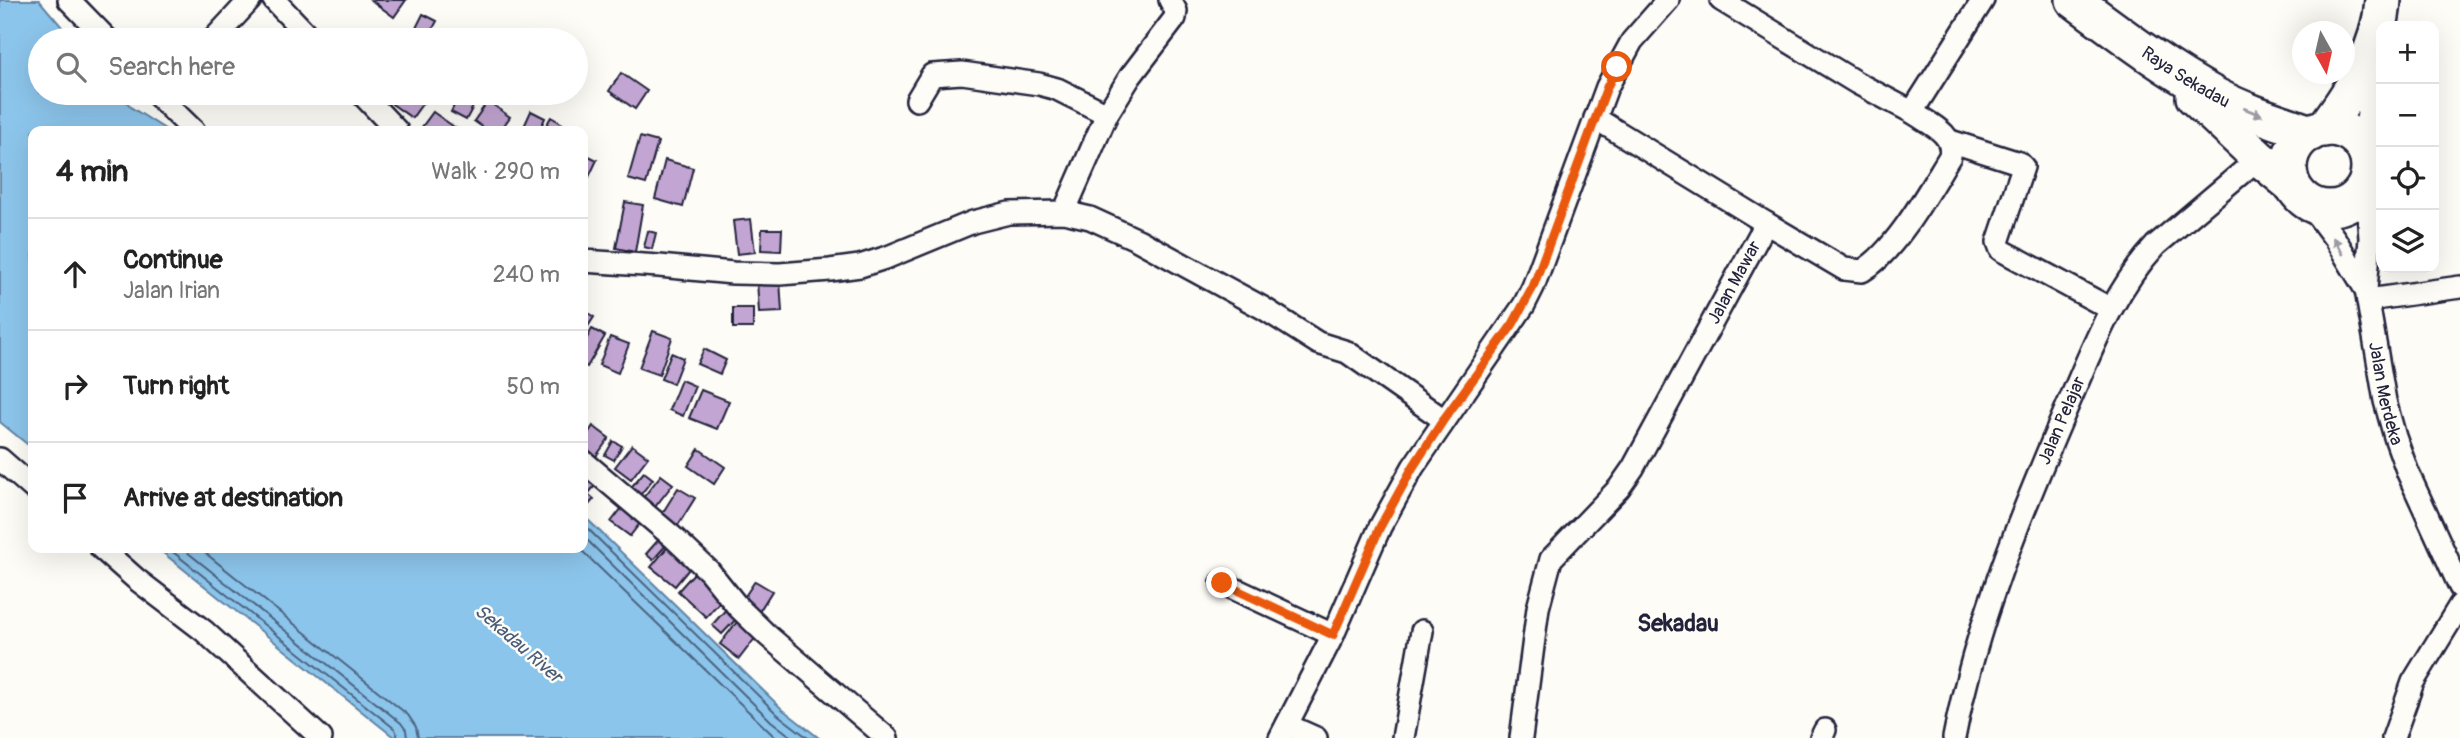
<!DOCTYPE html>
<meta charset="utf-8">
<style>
:root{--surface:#fff;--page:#f6f6f6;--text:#222;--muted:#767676;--line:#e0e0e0}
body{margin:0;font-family:Pangolin,sans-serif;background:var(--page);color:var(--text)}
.controls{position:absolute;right:21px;top:21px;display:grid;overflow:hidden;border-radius:14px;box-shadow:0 7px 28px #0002}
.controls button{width:63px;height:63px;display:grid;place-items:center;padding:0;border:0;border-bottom:2px solid var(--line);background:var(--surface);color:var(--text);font:35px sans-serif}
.compass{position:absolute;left:2292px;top:21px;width:63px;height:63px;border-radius:50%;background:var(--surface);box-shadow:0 7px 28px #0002;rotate:172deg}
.stop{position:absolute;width:21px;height:21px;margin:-16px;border:5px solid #ea580c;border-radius:50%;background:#fff}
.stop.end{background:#ea580c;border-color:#fff;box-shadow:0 2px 7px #0008}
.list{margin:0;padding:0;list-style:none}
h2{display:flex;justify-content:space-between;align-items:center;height:91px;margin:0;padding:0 28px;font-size:30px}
h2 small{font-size:23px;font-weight:400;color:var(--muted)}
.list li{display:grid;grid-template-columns:46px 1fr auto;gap:21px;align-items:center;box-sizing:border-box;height:112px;padding:0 28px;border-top:2px solid var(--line)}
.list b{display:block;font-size:26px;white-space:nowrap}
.list p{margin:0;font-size:23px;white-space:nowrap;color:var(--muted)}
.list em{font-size:23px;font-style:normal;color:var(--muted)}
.icon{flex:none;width:38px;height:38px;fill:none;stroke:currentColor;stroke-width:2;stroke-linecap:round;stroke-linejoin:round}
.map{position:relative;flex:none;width:2460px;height:738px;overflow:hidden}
.search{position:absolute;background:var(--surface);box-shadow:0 7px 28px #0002;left:28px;top:28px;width:560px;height:77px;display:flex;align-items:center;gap:18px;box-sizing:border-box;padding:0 24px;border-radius:38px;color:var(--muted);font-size:26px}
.panel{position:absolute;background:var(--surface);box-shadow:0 7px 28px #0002;left:28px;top:126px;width:560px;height:427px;border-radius:14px}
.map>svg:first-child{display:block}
.water{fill:#8cc5eb;stroke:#6284a5;stroke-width:2}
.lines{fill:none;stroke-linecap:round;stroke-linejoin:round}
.shore{stroke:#4c6381;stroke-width:2}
.building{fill:#c2a5d2;stroke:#22223b;stroke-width:2}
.minor-casing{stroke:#22223b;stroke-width:26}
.trunk-casing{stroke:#22223b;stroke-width:40}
.minor{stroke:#fdfcf7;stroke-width:21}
.trunk{stroke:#fdfcf7;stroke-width:35}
.oneway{fill:#9a9aa2}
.route{stroke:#ea580c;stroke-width:9}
.labels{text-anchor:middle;stroke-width:5;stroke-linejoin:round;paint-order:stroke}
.street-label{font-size:18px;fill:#22223b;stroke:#fdfcf7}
.water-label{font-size:19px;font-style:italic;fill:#475b79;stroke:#fdfcf7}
.district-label{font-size:24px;font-weight:bold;fill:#22223b;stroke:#fdfcf7}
</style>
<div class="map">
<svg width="2460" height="738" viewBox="0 0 2460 738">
<rect width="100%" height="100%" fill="#fdfcf7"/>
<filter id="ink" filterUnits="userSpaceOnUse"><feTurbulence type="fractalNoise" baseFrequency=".0143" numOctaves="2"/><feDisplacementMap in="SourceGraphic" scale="14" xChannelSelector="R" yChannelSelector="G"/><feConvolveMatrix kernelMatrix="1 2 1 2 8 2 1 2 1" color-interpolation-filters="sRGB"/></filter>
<g filter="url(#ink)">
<!-- water -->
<g class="water">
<polygon points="0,0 39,0 73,40 40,40 40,93 119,93 132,108 168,131 33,131 33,449 0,422"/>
<polygon points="583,515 782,709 819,738 395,738 157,548 583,548"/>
</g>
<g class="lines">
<!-- shore -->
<g class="shore">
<polyline points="583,524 777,714 808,738"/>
<polyline points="583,536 771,721 793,738"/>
<polyline points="168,548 395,729 398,738"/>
<polyline points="182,548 401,723 406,730 407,738"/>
<polyline points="199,548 408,715 416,727 418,738"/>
<polyline points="579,548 776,738"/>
</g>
</g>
<!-- building -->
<g class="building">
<polygon points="371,0 406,0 394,17"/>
<polygon points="423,14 437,21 427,40 410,40"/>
<polygon points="621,73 647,91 635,109 609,91"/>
<polygon points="400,93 430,93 412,118 392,104"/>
<polygon points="459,95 475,103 466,120 451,112"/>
<polygon points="488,101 510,117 500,131 488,131 474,121"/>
<polygon points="531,111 545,118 539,131 522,131"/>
<polygon points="433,112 457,129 456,131 419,131"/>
<polygon points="551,117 566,126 563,131 543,131"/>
<polygon points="640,137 658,142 646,184 628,179"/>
<polygon points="583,153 597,160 588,179 583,177"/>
<polygon points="665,160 693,168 683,207 655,199"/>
<polygon points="625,202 643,205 635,252 616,248"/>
<polygon points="751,219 755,252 737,254 733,221"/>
<polygon points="762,229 782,229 781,251 761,250"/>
<polygon points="648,231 656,233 652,249 644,247"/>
<polygon points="780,280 782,312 759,313 757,281"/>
<rect x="733" y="308" width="20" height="20"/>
<polygon points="583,310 594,317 583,334"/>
<polygon points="592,329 605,336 587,367 583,365 583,345"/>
<polygon points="653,331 672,338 659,375 639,368"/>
<polygon points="610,337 629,344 618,373 599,365"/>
<polygon points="704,349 726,360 720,374 697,364"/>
<polygon points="671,353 683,358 673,384 661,379"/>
<polygon points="681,380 695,386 683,416 669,410"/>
<polygon points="701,390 729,401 717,429 689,418"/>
<polygon points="593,426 609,438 592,462 583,456 583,441"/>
<polygon points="613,441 622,446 614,460 605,455"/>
<polygon points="632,445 648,457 631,479 615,467"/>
<polygon points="699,449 725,467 714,484 688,466"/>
<polygon points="583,467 599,481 588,494 594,499 586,508 583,505"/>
<polygon points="644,472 653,479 637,499 628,491"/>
<polygon points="661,475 673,484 651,512 639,503"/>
<polygon points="678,488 695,498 677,527 660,517"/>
<polygon points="625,504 644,518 630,536 611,522"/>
<polygon points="661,537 668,543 653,560 646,554"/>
<polygon points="670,544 693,564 675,586 651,567"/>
<polygon points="696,571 724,597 706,617 678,591"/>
<polygon points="755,581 772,591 757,615 740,604"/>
<polygon points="729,606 740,615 722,634 712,625"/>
<polygon points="740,618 759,633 739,659 720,644"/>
</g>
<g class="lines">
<defs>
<g id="minor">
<polyline points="69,0 108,40"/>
<polyline points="274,0 312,40"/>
<polyline points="1721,0 1857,83 1912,112"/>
<polyline points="213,40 250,0"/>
<polyline points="155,93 194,131"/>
<polyline points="361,93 397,131"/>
<polyline points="917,100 932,75 962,73 1039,84 1057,89 1107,114"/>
<polyline points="1595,118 1766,223"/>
<polyline points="1950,141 2019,163 2023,167 1998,242 2001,250 2111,309"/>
<path id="s1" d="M2308 203 2335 239 2366 290 2385 401 2395 437 2408 473 2460 587"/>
<polyline points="1064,212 1107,114 1130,77 1175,18 1176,11 1170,0"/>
<polyline points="583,261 659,266 733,273 780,274 830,270 860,266 888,257 973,222 1009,213 1064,212 1090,218 1138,240 1263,308 1318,343 1347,352 1444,420"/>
<polyline points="2366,290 2370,238 2366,185"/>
<polyline points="2368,300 2460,287"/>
<polyline points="0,459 33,488"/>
<polyline points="583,461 674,538 709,571 738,607 767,635 887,738"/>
<polyline points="101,548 136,579 204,631 321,738"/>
<polyline points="1222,583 1333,635"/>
<polyline points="1287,725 1316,738"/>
<polyline points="1280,738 1333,635 1380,527 1413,467 1524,305 1533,287 1607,87 1632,41 1668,0"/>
<polyline points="1403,738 1422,631"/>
<path id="s2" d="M1521 738 1538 608 1551 559 1619 488 1633 468 1766 223 1844 269 1862 271C1896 251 1929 190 1950 156 1955 133 1929 124 1912 112L1983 0"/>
<polyline points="1821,738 1825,730"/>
<path id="s3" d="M1954 738C1976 623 2021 514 2067 407 2092 350 2113 291 2156 245L2259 158"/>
<polyline points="2393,738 2413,682 2460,605"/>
</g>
<g id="trunk">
<path id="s4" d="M2074 0C2120 34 2166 69 2216 96 2246 112 2279 122 2311 133"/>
<polyline points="2194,97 2259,158 2293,186"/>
<circle cx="2329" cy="168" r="40"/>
<path d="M2324 129C2353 90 2380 49 2383 0"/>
<polyline points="2368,157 2378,96 2381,46"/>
</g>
</defs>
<!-- minor casing -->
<use href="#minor" class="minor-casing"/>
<!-- trunk casing -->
<use href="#trunk" class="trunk-casing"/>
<!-- minor -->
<use href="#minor" class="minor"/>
<!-- trunk -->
<use href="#trunk" class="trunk"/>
</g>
<!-- one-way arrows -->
<defs><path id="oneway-solid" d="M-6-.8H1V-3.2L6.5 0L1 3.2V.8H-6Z" transform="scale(1.75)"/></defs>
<g class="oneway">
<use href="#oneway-solid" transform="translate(2253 112) rotate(22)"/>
<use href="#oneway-solid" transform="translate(2338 246) rotate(-121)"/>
</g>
</g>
<g class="lines" filter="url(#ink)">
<!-- route -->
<polyline class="route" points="1222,583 1333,635 1380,527 1413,467 1444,419 1513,324 1533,287 1607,87 1617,67"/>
</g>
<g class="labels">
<!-- street labels -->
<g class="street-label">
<text dy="6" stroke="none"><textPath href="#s4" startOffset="136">Raya Sekadau</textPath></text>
<text dy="6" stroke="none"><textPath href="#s2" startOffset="516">Jalan Mawar</textPath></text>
<text dy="6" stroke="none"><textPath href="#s1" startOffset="210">Jalan Merdeka</textPath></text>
<text dy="6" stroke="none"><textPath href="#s3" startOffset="336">Jalan Pelajar</textPath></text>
</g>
<!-- water labels -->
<g class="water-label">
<text transform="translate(519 643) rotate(41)" y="7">Sekadau River</text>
</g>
<!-- district labels -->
<g class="district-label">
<text x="1678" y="631">Sekadau</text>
</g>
</g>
</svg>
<div class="controls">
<button>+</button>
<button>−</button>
<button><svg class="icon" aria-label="locate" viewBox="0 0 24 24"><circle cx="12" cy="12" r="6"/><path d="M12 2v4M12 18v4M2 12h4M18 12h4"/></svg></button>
<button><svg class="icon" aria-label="layers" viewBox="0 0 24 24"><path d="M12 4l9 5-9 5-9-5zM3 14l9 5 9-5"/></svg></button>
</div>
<svg class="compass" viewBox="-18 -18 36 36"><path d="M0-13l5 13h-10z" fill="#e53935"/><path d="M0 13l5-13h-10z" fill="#767676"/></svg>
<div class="stop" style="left:1617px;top:67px"></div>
<div class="stop end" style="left:1222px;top:583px"></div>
<div class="search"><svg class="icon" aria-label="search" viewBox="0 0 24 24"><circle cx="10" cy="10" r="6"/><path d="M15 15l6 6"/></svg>Search here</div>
<section class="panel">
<h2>4 min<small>Walk · 290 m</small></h2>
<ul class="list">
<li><svg class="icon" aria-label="ahead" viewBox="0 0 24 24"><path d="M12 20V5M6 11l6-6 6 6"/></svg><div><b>Continue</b><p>Jalan Irian</p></div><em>240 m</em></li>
<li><svg class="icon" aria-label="right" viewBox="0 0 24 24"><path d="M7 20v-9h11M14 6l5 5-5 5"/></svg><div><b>Turn right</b></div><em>50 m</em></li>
<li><svg class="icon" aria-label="arrive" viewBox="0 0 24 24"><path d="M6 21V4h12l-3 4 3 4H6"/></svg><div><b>Arrive at destination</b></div></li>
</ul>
</section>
</div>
